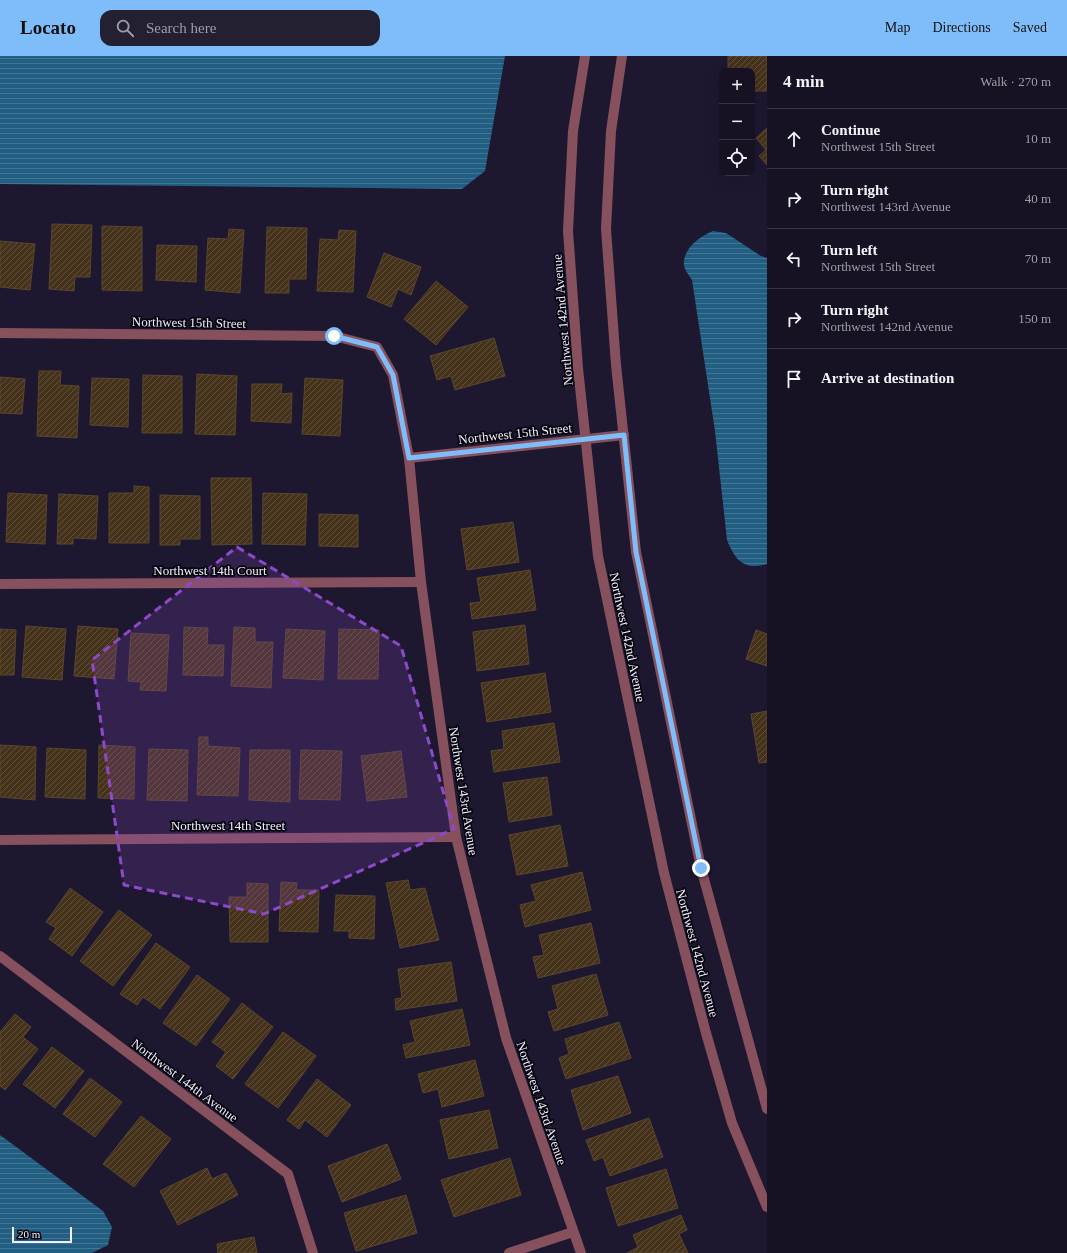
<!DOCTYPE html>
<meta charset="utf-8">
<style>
:root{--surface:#161224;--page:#232031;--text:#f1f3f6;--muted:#9e9ea6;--line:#353241;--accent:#7fbdfa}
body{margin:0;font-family:"Times New Roman",serif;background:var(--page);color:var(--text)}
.controls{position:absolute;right:12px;top:12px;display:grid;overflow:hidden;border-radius:8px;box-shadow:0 4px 16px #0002}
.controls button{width:36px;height:36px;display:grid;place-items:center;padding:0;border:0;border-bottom:1px solid var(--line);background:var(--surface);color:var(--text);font:20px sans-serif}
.scale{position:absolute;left:12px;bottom:10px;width:60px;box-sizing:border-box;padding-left:4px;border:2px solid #f2f0fe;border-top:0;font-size:11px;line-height:14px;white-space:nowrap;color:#f2f0fe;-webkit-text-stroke:3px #07050f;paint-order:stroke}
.stop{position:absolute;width:12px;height:12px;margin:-9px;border:3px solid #7fbdfa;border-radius:50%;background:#fff}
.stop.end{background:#7fbdfa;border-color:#fff;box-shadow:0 1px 4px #0008}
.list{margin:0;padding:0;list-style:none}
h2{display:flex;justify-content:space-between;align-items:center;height:52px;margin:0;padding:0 16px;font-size:17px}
h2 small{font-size:13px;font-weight:400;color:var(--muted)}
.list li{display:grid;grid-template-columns:26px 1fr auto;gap:12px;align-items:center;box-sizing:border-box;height:60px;padding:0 16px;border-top:1px solid var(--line)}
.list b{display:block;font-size:15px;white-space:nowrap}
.list p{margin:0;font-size:13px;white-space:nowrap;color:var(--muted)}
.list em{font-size:13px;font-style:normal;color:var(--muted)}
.icon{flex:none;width:22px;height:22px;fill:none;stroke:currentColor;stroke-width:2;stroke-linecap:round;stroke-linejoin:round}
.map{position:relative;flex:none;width:767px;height:1197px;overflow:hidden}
header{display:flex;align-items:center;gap:24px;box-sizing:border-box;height:56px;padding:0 20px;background:var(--accent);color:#111}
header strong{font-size:19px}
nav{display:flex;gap:22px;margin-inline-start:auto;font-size:14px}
.search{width:280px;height:36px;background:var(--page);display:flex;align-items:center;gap:10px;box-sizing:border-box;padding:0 14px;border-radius:12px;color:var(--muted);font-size:15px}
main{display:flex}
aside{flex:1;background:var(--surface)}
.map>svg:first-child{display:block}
.water{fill:url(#water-rules)}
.building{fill:url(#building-hatch);stroke:#5a462d}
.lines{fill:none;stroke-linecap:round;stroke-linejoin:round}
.minor{stroke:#86505d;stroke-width:10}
.route{stroke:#7fbdfa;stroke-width:5}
.marked{fill:#8d49c8;fill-opacity:0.2;stroke:#8d49c8;stroke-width:3;stroke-dasharray:8 5;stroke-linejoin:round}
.labels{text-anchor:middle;stroke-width:3.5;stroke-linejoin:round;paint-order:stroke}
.street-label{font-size:13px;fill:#f2f0fe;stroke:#07050f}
</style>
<header>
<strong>Locato</strong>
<div class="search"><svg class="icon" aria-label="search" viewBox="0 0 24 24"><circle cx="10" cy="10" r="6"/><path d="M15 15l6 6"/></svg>Search here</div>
<nav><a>Map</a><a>Directions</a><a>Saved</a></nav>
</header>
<main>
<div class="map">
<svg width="767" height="1197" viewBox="0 0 767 1197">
<defs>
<pattern id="water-rules" width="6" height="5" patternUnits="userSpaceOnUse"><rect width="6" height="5" fill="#215e81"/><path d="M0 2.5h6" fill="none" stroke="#427594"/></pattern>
<pattern id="building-hatch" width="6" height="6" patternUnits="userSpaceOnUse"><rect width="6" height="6" fill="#45321a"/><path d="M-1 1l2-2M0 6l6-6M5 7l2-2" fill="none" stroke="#60503c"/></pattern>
</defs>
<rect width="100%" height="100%" fill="#1d1830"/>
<!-- water -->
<g class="water">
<polygon points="0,0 505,0 485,115 462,133 0,128"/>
<path d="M713 175 726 177 761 200 767 202V508C744 515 735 504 727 484L715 375 692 224C690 220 685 215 684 210 682 193 700 180 713 175Z"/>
<polygon points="0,1079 103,1155 112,1171 108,1189 92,1197 0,1197"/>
</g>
<!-- building -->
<g class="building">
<polygon points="728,0 767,0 767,35 752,35 752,15 728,15"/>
<polygon points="767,72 767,109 759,100 766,94 756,82"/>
<polygon points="52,168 92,169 90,221 75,221 74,235 49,233"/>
<polygon points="102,170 142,171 142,235 102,234"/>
<polygon points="267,171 307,172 306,223 289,223 289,237 265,237"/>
<polygon points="229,173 244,174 240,237 205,234 208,182 228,183"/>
<polygon points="339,174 356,175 353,236 317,235 320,183 338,184"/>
<polygon points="0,185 35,188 30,234 0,231"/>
<polygon points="157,189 197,190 196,226 156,224"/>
<polygon points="384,197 421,211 411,239 398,233 391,251 367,241"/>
<polygon points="436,225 468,251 436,289 404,263"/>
<polygon points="494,282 505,320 455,334 451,320 437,324 430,300"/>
<polygon points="39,315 61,315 60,329 79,330 77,382 37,380"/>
<polygon points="197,318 237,320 235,379 195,378"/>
<polygon points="143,319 182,320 182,377 142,377"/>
<polygon points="0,321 25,323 22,358 0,357"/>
<polygon points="92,322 129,323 128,371 90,369"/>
<polygon points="305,322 343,324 340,380 302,378"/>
<polygon points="252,328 282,328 281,338 292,337 291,367 251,365"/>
<polygon points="211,422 251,422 252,488 212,489"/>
<polygon points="134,430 149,431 149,487 109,487 109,437 134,437"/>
<polygon points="8,437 47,439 45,488 6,486"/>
<polygon points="263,437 307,438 305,489 262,488"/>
<polygon points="59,438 98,440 96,483 73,482 73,488 57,488"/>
<polygon points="160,439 200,440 200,483 180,483 180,489 160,489"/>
<polygon points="319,458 358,459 358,491 319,490"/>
<polygon points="513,466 519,506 467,514 461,473"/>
<polygon points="530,514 536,554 472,563 470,547 481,546 477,522"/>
<polygon points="525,569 529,608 477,615 473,576"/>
<polygon points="26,570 66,573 62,624 22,621"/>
<polygon points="78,570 118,573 114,623 74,620"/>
<polygon points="184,571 208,572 207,589 224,589 223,620 183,619"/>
<polygon points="234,571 255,572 255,586 273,586 271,632 231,630"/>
<polygon points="0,573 16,574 14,619 0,619"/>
<polygon points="286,573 325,575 323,624 283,622"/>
<polygon points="339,573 379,574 378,623 338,623"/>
<polygon points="756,574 767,578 767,610 746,603"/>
<polygon points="131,577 169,579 166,635 140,634 141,626 128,625"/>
<polygon points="545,617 551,656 487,666 481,627"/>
<polygon points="767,655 767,706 759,707 751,658"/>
<polygon points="554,667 560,706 494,716 491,695 504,693 502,675"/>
<polygon points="199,681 208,681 208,690 240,692 238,740 197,739"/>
<polygon points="0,689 36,691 35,744 0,741"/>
<polygon points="99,689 135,691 134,743 98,742"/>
<polygon points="47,692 86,694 85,743 45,741"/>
<polygon points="149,693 188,694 187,745 147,744"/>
<polygon points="250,694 290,694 290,746 249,744"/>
<polygon points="301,694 342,695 340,744 299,743"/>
<polygon points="401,695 407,741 367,745 361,700"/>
<polygon points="547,721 552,759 509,766 503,727"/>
<polygon points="560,769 568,810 517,819 509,779"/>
<polygon points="582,816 591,854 525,871 520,849 536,845 531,829"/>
<polygon points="408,824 410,834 425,832 439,884 400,892 386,827"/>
<polygon points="281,826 297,827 296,834 319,834 318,876 279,875"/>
<polygon points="247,827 268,828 268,886 230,886 229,841 247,841"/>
<polygon points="70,832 103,856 72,900 49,883 56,872 46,866"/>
<polygon points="336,839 375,840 374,883 349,882 349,875 334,875"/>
<polygon points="119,854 152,879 113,930 80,905"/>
<polygon points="591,867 600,907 538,922 533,901 544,899 539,879"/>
<polygon points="156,887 190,911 160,953 143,941 137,949 120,938"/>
<polygon points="451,906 457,945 396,954 395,943 402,942 398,913"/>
<polygon points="596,918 608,959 554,975 548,956 558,953 552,930"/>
<polygon points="197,919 230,943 196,990 163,967"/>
<polygon points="242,947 273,971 233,1023 216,1010 226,996 212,986"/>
<polygon points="462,953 470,989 406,1002 403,989 415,986 410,965"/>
<polygon points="15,958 31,971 23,981 38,993 5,1034 0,1030 0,976"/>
<polygon points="619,966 631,1002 566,1023 559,1002 569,998 565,983"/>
<polygon points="283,976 316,1000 278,1052 245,1028"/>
<polygon points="52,991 84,1015 55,1052 23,1028"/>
<polygon points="475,1004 484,1040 442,1051 438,1033 423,1037 418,1018"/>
<polygon points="618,1020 631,1057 583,1074 571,1034"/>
<polygon points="90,1022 122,1046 95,1081 63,1058"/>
<polygon points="317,1023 351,1049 327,1081 305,1064 299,1073 287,1064"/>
<polygon points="489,1054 498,1092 449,1103 440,1064"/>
<polygon points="141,1060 171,1083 134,1131 103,1108"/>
<polygon points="649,1062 663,1101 610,1120 603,1101 594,1105 586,1084"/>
<polygon points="387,1088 401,1123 342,1146 328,1110"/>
<polygon points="510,1102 521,1139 454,1161 441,1124"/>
<polygon points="207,1112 212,1123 226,1117 238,1139 178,1169 160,1135"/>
<polygon points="666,1113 678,1152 618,1170 606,1132"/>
<polygon points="406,1139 417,1177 356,1195 344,1157"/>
<polygon points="681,1159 687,1174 679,1178 688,1197 627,1197 638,1191 633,1179"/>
<polygon points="254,1181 257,1197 218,1197 217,1188"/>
</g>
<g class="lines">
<!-- minor -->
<g class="minor">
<polyline points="585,0 573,75 568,175 578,312 598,500 664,817 706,977 732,1067 767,1151"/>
<polyline points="622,0 611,75 606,173 616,309 636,496 701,812 767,1053"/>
<polyline points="0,277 334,280 377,291 393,319 409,402 421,526 456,781 506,982 581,1197"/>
<polyline points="409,402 624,379"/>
<polyline points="0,528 421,526"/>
<polyline points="0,784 456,781"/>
<polyline points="0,900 288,1118 313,1197"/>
<polyline points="509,1197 573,1176"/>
</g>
</g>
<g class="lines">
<!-- route -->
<polyline class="route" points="334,280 377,291 393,319 409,402 624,379 636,496 701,812"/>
</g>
<!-- marked area -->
<path class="marked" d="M237 491 401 590 454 773 264 858 124 829 92 604Z"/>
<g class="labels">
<!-- street labels -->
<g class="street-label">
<text transform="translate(562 264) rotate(-95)" y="5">Northwest 142nd Avenue</text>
<text transform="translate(189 266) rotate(1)" y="5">Northwest 15th Street</text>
<text transform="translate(515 377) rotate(-6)" y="5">Northwest 15th Street</text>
<text x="210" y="519">Northwest 14th Court</text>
<text transform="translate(628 581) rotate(78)" y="5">Northwest 142nd Avenue</text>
<text transform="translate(464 735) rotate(81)" y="5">Northwest 143rd Avenue</text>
<text x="228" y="774">Northwest 14th Street</text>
<text transform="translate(698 897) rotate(75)" y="5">Northwest 142nd Avenue</text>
<text transform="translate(185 1024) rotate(37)" y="5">Northwest 144th Avenue</text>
<text transform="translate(542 1047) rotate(71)" y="5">Northwest 143rd Avenue</text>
</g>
</g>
</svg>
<div class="controls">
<button>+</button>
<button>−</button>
<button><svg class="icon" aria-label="locate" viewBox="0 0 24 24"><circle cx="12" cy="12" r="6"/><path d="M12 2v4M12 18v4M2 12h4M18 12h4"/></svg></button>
</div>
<div class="scale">20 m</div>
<div class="stop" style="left:334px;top:280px"></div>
<div class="stop end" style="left:701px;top:812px"></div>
</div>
<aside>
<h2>4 min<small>Walk · 270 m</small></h2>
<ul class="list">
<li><svg class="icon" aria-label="ahead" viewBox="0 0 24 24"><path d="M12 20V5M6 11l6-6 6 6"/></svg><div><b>Continue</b><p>Northwest 15th Street</p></div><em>10 m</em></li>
<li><svg class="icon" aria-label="right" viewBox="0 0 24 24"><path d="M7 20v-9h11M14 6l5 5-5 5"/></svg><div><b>Turn right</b><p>Northwest 143rd Avenue</p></div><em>40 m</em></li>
<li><svg class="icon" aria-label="left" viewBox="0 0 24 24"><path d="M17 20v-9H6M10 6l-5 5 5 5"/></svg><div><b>Turn left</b><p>Northwest 15th Street</p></div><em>70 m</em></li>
<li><svg class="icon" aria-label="right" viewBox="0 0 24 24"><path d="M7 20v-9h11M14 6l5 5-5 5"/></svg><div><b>Turn right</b><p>Northwest 142nd Avenue</p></div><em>150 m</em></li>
<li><svg class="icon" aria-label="arrive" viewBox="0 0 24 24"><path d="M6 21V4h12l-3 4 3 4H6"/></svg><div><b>Arrive at destination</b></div></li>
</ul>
</aside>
</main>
